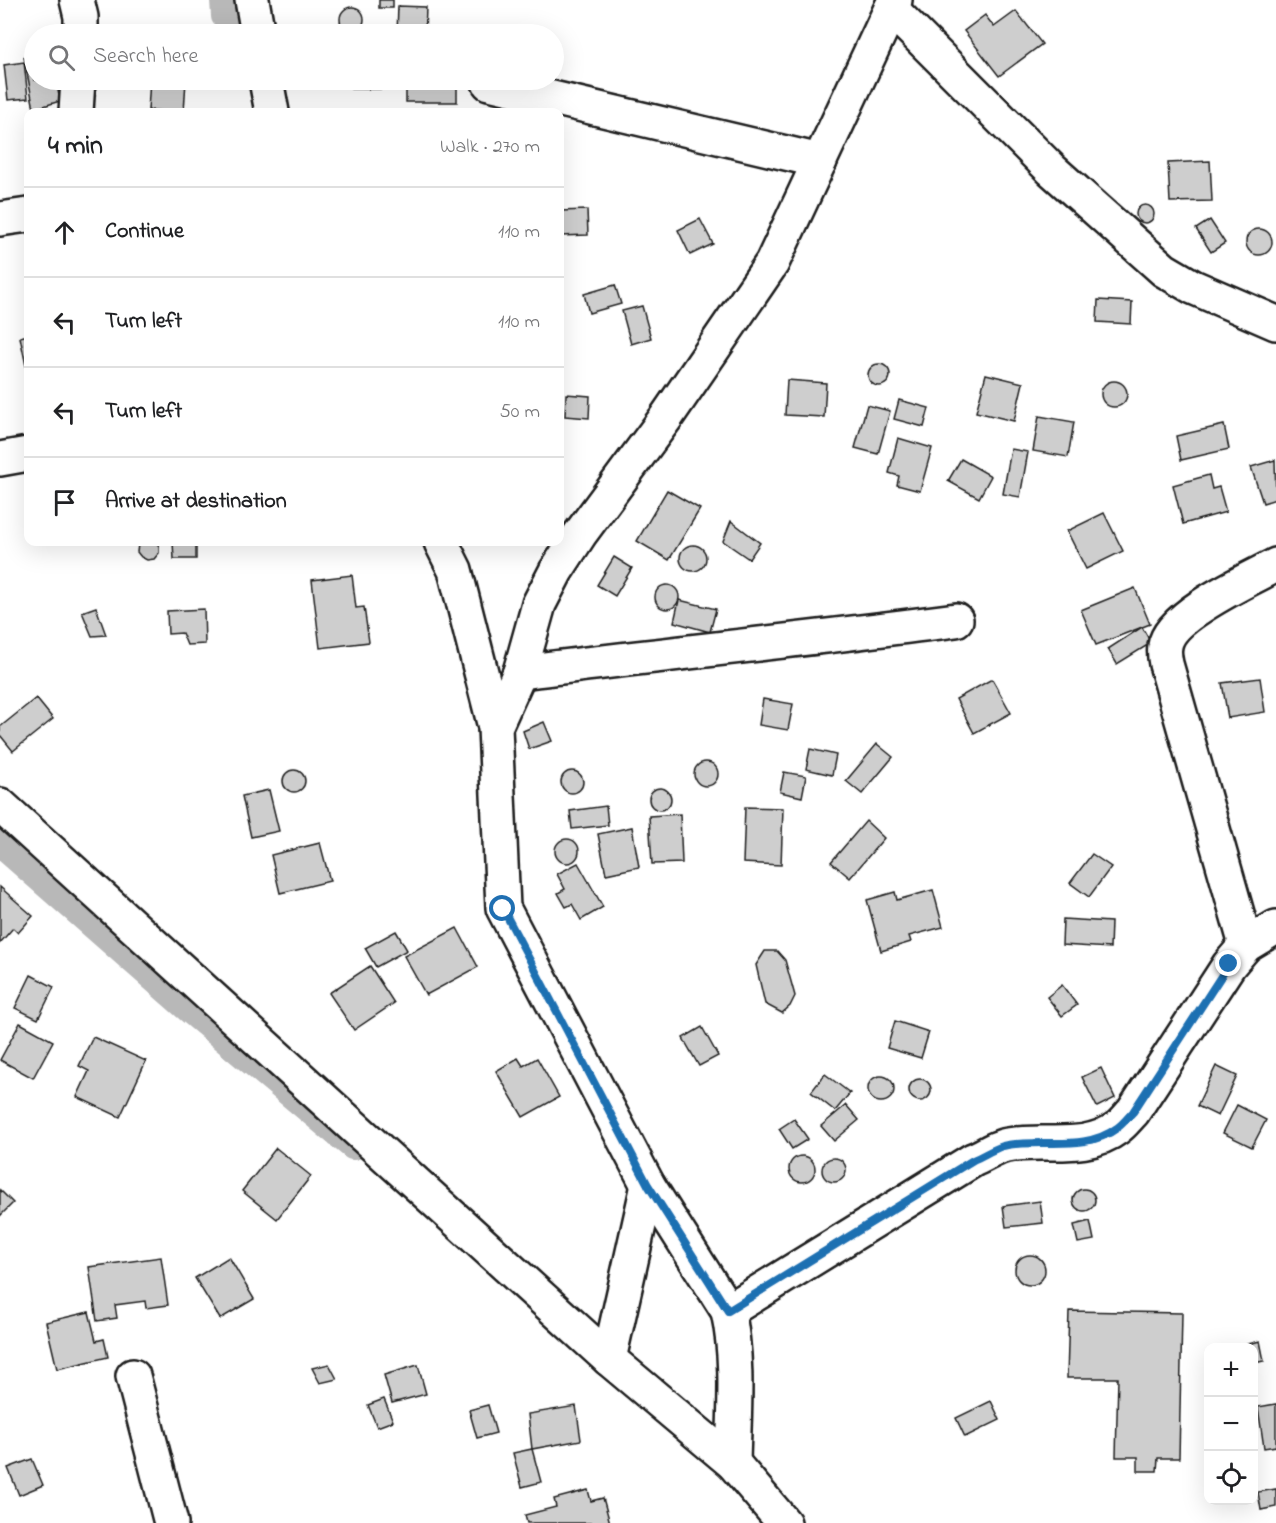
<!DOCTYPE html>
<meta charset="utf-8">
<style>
:root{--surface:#fff;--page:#f2f2f2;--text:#202124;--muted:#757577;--line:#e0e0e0}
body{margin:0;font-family:"Indie Flower",sans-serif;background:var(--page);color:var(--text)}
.controls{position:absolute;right:18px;bottom:18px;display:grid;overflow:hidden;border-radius:12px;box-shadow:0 6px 24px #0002}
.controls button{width:54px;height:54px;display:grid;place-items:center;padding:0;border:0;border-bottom:2px solid var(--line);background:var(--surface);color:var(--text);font:30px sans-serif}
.stop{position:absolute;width:18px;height:18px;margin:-14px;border:4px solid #1f6fb2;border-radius:50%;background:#fff}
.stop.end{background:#1f6fb2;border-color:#fff;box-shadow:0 2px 6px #0008}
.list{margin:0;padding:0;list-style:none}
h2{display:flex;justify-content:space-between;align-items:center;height:78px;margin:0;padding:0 24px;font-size:26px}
h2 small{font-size:20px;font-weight:400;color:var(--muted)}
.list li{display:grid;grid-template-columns:39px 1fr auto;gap:18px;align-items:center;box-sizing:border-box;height:90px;padding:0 24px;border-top:2px solid var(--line)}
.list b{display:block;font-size:22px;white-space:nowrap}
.list em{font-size:20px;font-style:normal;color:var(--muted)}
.icon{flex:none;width:33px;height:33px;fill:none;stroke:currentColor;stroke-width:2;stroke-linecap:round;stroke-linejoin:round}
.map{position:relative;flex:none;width:1276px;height:1523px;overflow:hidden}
.search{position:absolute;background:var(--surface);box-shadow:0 6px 24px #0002;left:24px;top:24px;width:540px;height:66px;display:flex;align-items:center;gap:15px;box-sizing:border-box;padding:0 21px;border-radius:33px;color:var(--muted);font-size:22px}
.panel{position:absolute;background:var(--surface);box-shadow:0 6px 24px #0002;left:24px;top:108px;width:540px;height:438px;border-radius:12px}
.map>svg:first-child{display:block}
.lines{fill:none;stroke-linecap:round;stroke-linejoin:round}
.canal{stroke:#b8b8b8;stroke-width:28}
.building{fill:#cecece;stroke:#1c1c1c;stroke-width:1.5}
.minor-casing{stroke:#1c1c1c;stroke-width:38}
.minor{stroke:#fff;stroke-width:33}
.route{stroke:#1f6fb2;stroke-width:8}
</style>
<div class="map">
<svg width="1276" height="1523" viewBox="0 0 1276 1523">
<rect width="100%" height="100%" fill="#fff"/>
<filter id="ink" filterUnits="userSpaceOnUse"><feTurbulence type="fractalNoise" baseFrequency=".0167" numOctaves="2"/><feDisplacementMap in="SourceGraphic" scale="12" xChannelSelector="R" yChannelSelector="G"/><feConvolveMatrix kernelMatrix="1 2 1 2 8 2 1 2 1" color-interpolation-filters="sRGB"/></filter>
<g filter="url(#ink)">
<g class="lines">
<!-- canal -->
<g class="canal">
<polyline points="224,0 225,16"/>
<polyline points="0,843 189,1009 353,1146"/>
</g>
</g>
<!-- building -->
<g class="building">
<rect x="379" y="0" width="14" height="8"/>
<polygon points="398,6 426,7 425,34 397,34"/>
<circle cx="352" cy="19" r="12"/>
<polygon points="1016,11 1042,44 999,76 964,31 985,15 994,27"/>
<polygon points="34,54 34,80 56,80 60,101 34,109 24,57"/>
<polygon points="24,62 28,98 8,100 4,65"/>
<polygon points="150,80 186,80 184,112 148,110"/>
<rect x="351" y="80" width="38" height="9"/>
<rect x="406" y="80" width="51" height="22"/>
<polygon points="1210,161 1212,201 1170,202 1168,163"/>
<circle cx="1145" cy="214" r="9"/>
<polygon points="587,210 588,235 560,236 560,211"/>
<polygon points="700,219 713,244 690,255 678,230"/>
<polygon points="1210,220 1225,243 1211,252 1196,229"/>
<circle cx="1259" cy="242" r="13"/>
<polygon points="615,285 621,304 589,313 584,294"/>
<polygon points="1098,300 1132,302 1131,324 1097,322"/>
<polygon points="642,306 651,338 631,344 622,311"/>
<polygon points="28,335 28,375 20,337"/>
<circle cx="879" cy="375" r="11"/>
<polygon points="986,374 1023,383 1014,421 976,412"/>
<polygon points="787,380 826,383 824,417 785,415"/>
<circle cx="1114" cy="394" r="13"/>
<polygon points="566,394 590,396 589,418 565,416"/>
<polygon points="899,400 929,408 924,427 894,419"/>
<polygon points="867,405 890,411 878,454 855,448"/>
<polygon points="1039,416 1074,422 1068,457 1033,451"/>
<polygon points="1224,425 1229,449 1181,460 1176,436"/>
<polygon points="898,438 932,448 920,491 897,485 899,476 889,473"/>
<polygon points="1011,449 1028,452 1020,497 1003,494"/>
<polygon points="961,459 991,476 979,498 948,481"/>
<polygon points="1275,460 1276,499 1263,503 1251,467"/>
<polygon points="1209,475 1212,489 1219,487 1226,512 1183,524 1173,485"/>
<polygon points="667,490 700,509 669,560 637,541"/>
<polygon points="1104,513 1123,551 1086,569 1067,531"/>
<polygon points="731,521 760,543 749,559 723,541"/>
<polygon points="140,542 156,542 159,546 159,553 154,559 147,560 141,557 137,552 138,544"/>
<polygon points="173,542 196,542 196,559 174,559"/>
<circle cx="693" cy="558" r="13"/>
<polygon points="614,557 632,568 615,596 597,585"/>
<polygon points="352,575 356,608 364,607 369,642 320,648 312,580"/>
<circle cx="667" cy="597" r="12"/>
<polygon points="1135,588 1150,624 1096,645 1081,610"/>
<polygon points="679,600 716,609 710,632 674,622"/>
<polygon points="96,607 106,635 92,636 82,612"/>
<polygon points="204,609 205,644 187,645 182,633 168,634 167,611"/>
<polygon points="1142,627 1151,643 1117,664 1108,649"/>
<polygon points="1260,678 1265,712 1228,718 1222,683"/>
<polygon points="992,679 1011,713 974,733 956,699"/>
<polygon points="36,698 53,719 13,751 0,735 0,727"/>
<polygon points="763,699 793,704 788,730 759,725"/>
<polygon points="544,722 552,741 529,749 523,731"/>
<polygon points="877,744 893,757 862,794 846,781"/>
<polygon points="810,749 836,755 832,775 806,769"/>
<circle cx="706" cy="774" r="12"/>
<circle cx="294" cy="781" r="11"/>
<circle cx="572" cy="782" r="11"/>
<polygon points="784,772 806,776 802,797 780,792"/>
<circle cx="660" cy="799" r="11"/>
<polygon points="269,790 279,831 251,837 242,796"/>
<polygon points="606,806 608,825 572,829 570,811"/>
<polygon points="745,807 783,808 781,865 743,863"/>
<polygon points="680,814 682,863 652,864 649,816"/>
<polygon points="866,821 884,838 850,878 831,862"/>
<polygon points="632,827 639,867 606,874 598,834"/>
<circle cx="567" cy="851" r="12"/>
<polygon points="320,843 330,881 280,893 271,855"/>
<polygon points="1092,854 1111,867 1089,897 1070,883"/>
<polygon points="578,863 603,907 581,920 572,904 566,907 558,893 565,889 557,874"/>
<polygon points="0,887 33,916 18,933 13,928 0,943"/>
<polygon points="933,890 943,927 909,936 911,942 881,951 867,900 895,892 897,900"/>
<polygon points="1063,919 1111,922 1110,948 1062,945"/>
<polygon points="457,928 478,967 426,995 404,956"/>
<polygon points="396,931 407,950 376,967 365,948"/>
<polygon points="765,951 777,951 785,960 795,996 790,1006 782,1013 765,1004 756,965"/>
<polygon points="370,966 394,1003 354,1030 329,993"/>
<polygon points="31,975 54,987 38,1019 15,1008"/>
<polygon points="1062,985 1077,1005 1062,1016 1047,997"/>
<polygon points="895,1021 929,1032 921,1058 887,1048"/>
<polygon points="20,1023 53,1041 33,1078 0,1060"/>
<polygon points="702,1027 718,1056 699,1066 683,1038"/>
<polygon points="93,1037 146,1061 120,1117 77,1097 89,1071 79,1066"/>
<polygon points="518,1058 523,1066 537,1058 559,1097 523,1117 496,1071"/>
<polygon points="1216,1066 1237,1076 1218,1116 1197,1106"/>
<polygon points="1101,1068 1115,1098 1097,1107 1082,1077"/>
<polygon points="825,1074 850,1093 835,1111 811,1092"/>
<circle cx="881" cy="1089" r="13"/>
<circle cx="920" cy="1090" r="11"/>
<polygon points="846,1105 859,1120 834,1141 821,1126"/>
<polygon points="1237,1105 1266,1120 1252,1147 1223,1133"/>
<polygon points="794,1119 808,1139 792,1149 779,1129"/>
<polygon points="276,1148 311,1176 277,1219 242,1191"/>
<circle cx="802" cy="1169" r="13"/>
<circle cx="834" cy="1170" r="12"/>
<circle cx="1084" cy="1200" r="11"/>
<polygon points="0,1190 13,1203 0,1216"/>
<polygon points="1040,1201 1043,1223 1006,1227 1003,1206"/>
<polygon points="1090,1221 1094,1240 1078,1243 1074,1225"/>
<circle cx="1030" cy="1270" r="15"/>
<polygon points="161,1257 168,1305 146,1308 145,1301 115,1305 117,1318 97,1321 89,1267"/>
<polygon points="229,1257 254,1299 220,1319 195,1278"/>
<polygon points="1069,1311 1182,1313 1179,1458 1158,1458 1157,1471 1138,1471 1138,1457 1116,1457 1118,1378 1067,1378"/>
<polygon points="89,1312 96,1341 104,1339 108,1357 57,1369 46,1322"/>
<polygon points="1260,1341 1264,1361 1254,1363 1254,1348 1233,1348"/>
<polygon points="329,1364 337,1379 320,1383 312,1368"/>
<polygon points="418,1365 426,1394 392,1403 384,1375"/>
<polygon points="384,1399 393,1421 377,1427 368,1405"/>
<polygon points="991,1401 1000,1420 965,1437 956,1418"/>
<polygon points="1276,1404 1276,1446 1264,1448 1258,1407"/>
<polygon points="488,1405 496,1433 477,1438 469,1410"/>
<polygon points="576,1406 581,1440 532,1449 528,1414"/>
<polygon points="532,1449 541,1482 522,1487 513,1453"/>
<polygon points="32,1459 43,1485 19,1495 8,1468"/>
<polygon points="1276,1489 1276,1507 1261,1510 1258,1492"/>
<polygon points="588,1490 591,1501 603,1498 610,1523 527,1523 525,1515 556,1507 554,1499"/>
</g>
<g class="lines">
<defs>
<g id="minor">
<polyline points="77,0 81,17 81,34"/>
<polyline points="252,0 258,34"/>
<polyline points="891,9 1052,170 1164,270 1193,287 1276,323"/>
<polyline points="266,80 272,112"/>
<polyline points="489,83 820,161"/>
<polyline points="76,112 78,80"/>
<polyline points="0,219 28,215"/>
<polyline points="0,459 28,454"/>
<polyline points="441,542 455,570 495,727"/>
<path d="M520 672C665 654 811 639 956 620"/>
<polyline points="0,805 609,1359 733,1463 784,1523"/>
<path d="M1246 945 1166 664C1165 659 1164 651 1165 646 1169 615 1250 579 1276 565"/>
<path d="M728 1311 973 1160C983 1156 993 1149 1003 1146 1040 1137 1084 1153 1117 1128 1123 1124 1128 1117 1133 1112L1229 965 1246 945 1276 927"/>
<polyline points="609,1359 648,1185"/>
<polyline points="133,1376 171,1523"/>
<path d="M733 1463C734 1413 739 1361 728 1311L648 1185 503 908 495 727 520 672 539 604 556 571 580 534 665 419 772 263 895 0"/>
</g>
</defs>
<!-- minor casing -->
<use href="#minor" class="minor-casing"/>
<!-- minor -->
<use href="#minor" class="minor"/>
</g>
</g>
<g class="lines" filter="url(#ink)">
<!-- route -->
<path class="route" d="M503 909 648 1185 728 1311 973 1160C983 1156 993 1149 1003 1146 1040 1137 1084 1153 1117 1128 1123 1124 1128 1117 1133 1112L1229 964"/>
</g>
</svg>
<div class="controls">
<button>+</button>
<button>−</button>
<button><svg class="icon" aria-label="locate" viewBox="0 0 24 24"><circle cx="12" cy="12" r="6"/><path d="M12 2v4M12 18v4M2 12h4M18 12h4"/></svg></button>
</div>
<div class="stop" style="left:503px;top:909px"></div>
<div class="stop end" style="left:1229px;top:964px"></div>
<div class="search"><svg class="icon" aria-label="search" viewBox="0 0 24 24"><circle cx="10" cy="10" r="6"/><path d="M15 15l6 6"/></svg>Search here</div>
<section class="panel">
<h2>4 min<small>Walk · 270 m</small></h2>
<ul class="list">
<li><svg class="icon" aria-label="ahead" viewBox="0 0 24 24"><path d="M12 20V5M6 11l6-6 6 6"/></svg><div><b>Continue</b></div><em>110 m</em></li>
<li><svg class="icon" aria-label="left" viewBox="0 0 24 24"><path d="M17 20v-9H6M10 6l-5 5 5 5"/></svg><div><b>Turn left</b></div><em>110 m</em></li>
<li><svg class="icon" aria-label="left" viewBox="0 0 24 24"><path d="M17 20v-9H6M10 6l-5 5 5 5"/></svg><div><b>Turn left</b></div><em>50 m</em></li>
<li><svg class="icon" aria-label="arrive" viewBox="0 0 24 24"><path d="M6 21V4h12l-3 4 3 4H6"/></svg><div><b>Arrive at destination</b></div></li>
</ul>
</section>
</div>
